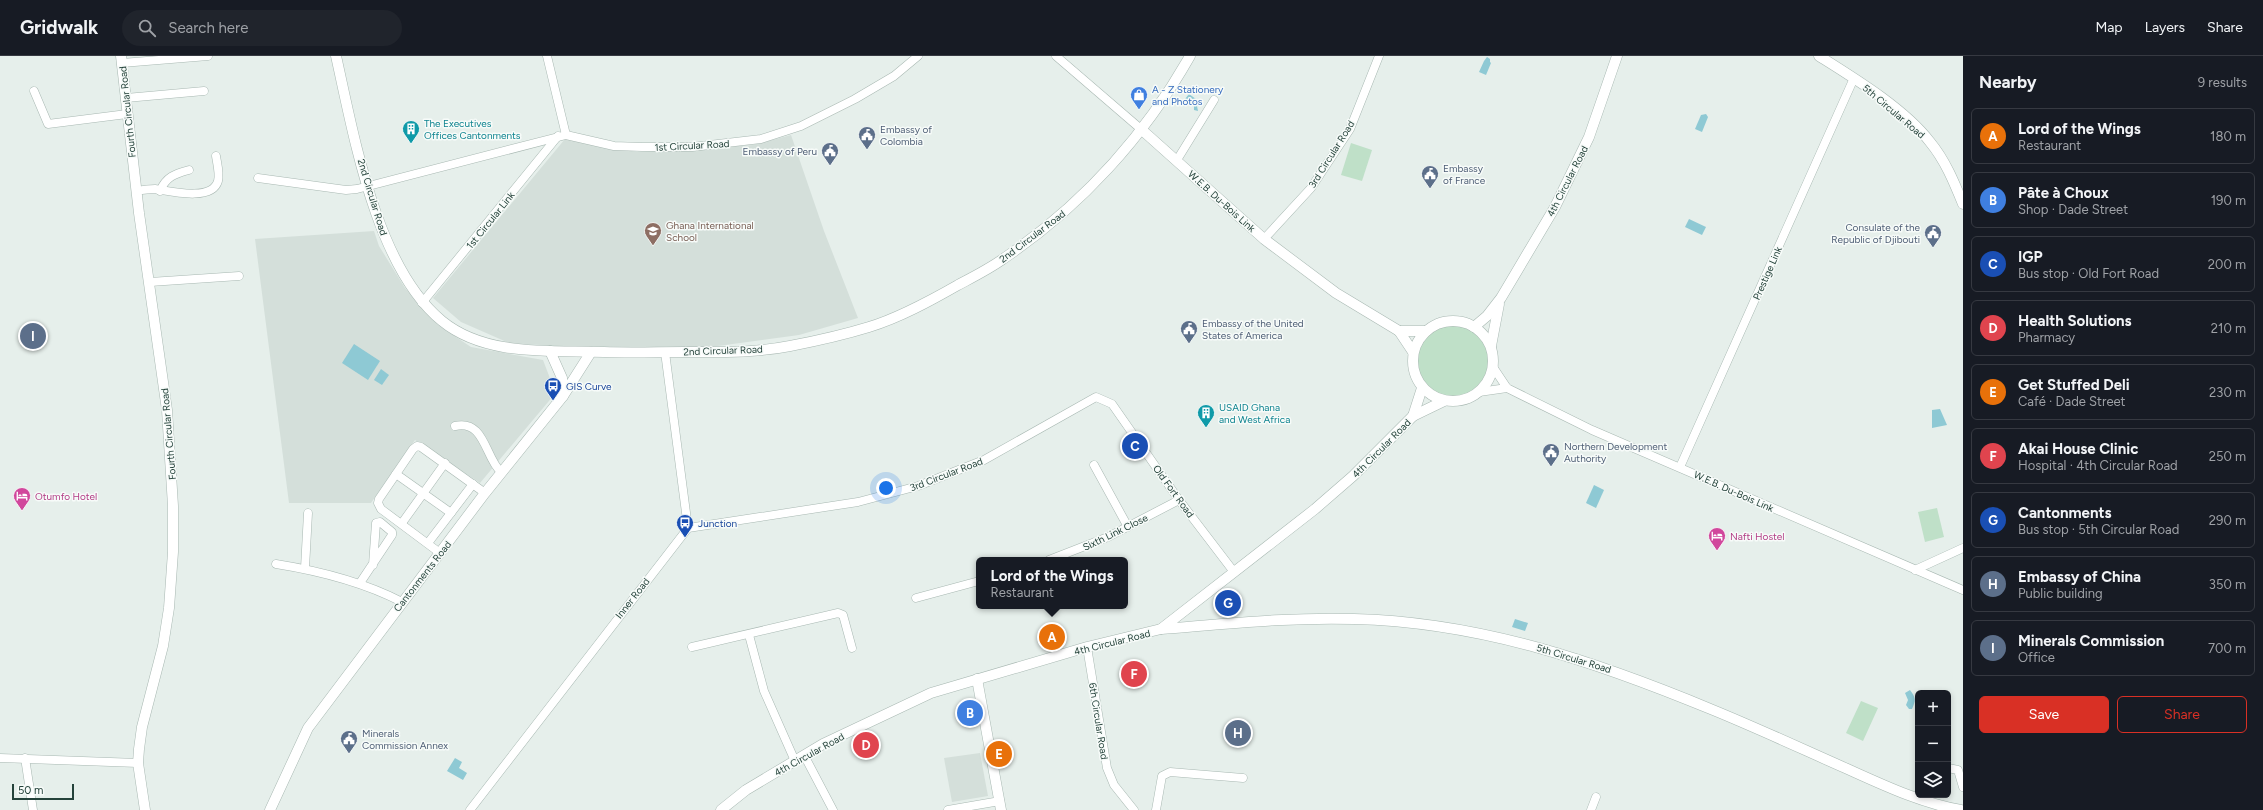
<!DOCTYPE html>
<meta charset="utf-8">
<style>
:root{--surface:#171b24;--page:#20242c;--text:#f1f3f6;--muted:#9ea1a6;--line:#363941;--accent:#d93025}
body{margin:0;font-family:Figtree,sans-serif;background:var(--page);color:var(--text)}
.controls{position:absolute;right:12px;bottom:12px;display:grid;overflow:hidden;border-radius:6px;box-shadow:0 2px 6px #0003}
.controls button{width:36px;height:36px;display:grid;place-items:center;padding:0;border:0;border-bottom:1px solid var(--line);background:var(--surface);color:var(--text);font:20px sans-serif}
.scale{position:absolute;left:12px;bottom:10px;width:62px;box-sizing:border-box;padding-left:4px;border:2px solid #24423a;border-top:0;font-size:11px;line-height:14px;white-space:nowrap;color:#24423a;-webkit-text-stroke:3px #f7fbf9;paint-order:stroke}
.you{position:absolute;left:886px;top:432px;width:14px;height:14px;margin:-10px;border:3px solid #fff;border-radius:50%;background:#1a73e8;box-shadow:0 0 0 6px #1a73e833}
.badge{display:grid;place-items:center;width:26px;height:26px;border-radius:50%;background:var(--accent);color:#fff;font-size:13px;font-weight:700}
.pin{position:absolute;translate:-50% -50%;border:2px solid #fff;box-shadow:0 1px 4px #0006}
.popup{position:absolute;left:976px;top:501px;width:152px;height:52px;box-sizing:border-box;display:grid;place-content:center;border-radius:6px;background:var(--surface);filter:drop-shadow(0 1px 3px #0005);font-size:13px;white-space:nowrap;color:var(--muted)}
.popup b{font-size:15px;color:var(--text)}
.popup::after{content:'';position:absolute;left:50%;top:100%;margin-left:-8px;border:8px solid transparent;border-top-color:var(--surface)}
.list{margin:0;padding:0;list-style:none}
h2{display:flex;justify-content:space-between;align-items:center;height:52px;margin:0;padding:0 16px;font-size:17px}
h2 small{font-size:13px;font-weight:400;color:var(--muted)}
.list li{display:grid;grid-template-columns:26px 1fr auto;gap:12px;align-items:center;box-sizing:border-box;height:56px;margin:0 8px 8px;padding:0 8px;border:1px solid var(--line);border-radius:6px}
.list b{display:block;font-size:15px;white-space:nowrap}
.list p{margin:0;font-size:13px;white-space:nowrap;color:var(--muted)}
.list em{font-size:13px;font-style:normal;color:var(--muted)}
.actions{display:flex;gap:8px;padding:12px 16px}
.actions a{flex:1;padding:9px 0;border:1px solid var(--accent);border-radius:6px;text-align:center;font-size:14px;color:var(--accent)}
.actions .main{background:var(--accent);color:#fff}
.icon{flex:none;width:22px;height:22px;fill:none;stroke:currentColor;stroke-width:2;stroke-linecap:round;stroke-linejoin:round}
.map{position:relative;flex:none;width:1963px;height:754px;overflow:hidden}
header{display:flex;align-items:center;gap:24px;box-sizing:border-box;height:56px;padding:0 20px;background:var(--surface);border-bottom:1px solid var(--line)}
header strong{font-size:19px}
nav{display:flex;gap:22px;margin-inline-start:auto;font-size:14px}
.search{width:280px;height:36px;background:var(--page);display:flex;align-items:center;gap:10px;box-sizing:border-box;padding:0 14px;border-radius:22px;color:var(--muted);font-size:15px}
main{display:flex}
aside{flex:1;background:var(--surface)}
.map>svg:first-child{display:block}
.built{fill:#d4dfda}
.green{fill:#bfe0c8}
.water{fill:#8ec9d4}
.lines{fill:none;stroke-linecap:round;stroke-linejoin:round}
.minor-casing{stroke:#a8b8b2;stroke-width:9}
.tertiary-casing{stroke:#a8b8b2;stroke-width:11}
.minor{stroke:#fff;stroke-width:8}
.tertiary{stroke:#fff;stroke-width:10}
.labels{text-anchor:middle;stroke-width:3;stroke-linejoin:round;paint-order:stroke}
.shop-label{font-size:10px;fill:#366cbe;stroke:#f7fbf9;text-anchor:start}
.street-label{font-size:10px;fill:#24423a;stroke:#f7fbf9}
.culture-label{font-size:10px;fill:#0d838f;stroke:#f7fbf9;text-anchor:start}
.service-label{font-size:10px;fill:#4e5e75;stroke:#f7fbf9;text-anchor:start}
.education-label{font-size:10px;fill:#785e54;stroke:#f7fbf9;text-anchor:start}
.transit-label{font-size:10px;fill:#164399;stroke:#f7fbf9;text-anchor:start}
.hotel-label{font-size:10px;fill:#b23c85;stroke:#f7fbf9;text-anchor:start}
</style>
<header>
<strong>Gridwalk</strong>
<div class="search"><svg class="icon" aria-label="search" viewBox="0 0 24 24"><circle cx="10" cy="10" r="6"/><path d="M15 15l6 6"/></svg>Search here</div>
<nav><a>Map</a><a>Layers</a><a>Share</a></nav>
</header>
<main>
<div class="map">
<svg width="1963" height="754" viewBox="0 0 1963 754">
<rect width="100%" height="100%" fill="#e6efeb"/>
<!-- built -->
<g class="built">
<polygon points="791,79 824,175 858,262 799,279 703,292 556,290 509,287 461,266 433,242 565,83 637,96 753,89"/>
<polygon points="374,175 379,190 405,232 438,269 471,291 543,304 551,325 559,333 480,427 415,384 371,447 289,447 255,183"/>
<polygon points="980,697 988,740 952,746 944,702"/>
</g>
<!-- green -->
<g class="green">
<polygon points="1351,87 1372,94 1362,125 1341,119"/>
<circle cx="1454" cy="305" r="37"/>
<polygon points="1937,452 1944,481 1925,486 1918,456"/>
<polygon points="1861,645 1878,652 1863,685 1846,677"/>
</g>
<!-- water -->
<g class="water">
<polygon points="1487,1 1490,3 1490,6 1491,7 1486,19 1479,16 1484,5"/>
<polygon points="1189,38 1200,46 1197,50 1198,55 1194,54 1194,50 1185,43"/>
<polygon points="1706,58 1708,61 1702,76 1695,73 1701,59"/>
<polygon points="1689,163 1706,171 1702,179 1685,171"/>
<polygon points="354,288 380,305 368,324 342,307"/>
<polygon points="381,313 389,319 382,329 374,324"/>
<polygon points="1940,353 1947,369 1932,372 1932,354"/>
<polygon points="1594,429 1604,434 1596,452 1586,447"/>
<polygon points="1515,563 1528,567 1525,575 1512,571"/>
<path d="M1910 634C1916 642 1916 644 1912 653H1909L1906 649 1908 644 1905 637Z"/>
<polygon points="455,702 462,706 459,712 467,717 463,724 447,715"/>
</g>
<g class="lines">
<defs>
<g id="minor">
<polyline points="547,0 566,79"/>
<polyline points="1056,0 1142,74"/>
<polyline points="122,7 208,0"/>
<polyline points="34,35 48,68 127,58"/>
<polyline points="126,42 204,35"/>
<polyline points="1177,104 1214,44"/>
<polyline points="258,122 346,134 357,133 566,79 614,90 642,91 692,91 761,83 801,70 855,43 894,20 918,0"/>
<path d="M136 135C142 134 149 133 155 133 169 135 212 146 218 125 220 118 217 107 216 100"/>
<path d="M160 135C166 121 174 118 189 114"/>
<polyline points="1264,183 1311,132 1350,73 1379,0"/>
<polyline points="150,226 239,220"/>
<polyline points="422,247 558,80"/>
<polyline points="1493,311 1507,332 1592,374 1963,534"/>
<polyline points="1479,336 1507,332"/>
<path d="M455 370C485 363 485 402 501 416"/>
<polyline points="1094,409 1128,471"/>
<polyline points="1680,411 1854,22"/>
<polyline points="396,418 451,457"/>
<polyline points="402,467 445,407"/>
<polyline points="688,472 858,446 918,430 984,404 1096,341 1112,348 1179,444 1234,516"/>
<polyline points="428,487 473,428"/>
<polyline points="440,497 381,453 378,447 379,443 413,393 417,390 421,391 485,437"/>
<polyline points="1049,504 1108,481 1179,444"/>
<path d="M276 508C320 515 363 526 402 546"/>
<polyline points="305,512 308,457"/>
<polyline points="1915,514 1963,492"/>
<polyline points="360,527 392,479 392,476 380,466 376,467 373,509"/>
<polyline points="916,542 979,525"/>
<polyline points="749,579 764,635 795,705"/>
<polyline points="692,591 838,557 843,559 852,592"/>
<polyline points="1087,591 1107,712 1114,729 1134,754"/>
<polyline points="804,699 833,754"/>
<polyline points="0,702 138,707"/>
<polyline points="25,702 33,754"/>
<polyline points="1948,712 1958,714 1963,731"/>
<polyline points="470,754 688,472 665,296"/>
<polyline points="948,754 1000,745"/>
<polyline points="1156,754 1162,720 1170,716 1243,722"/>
<polyline points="1591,754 1596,741"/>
</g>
<g id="tertiary">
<polyline points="121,0 139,157 167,354 173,450 173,496 169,552 163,590 142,671 139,693 138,707 145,754"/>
<path d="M336 0C354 80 376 211 442 265 486 301 551 294 604 296 631 297 658 296 685 296 720 296 755 297 790 290 816 285 843 279 869 271 899 262 930 245 958 229 973 221 989 213 1003 203 1080 151 1144 81 1190 0"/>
<path d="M1819 0C1854 22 1905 53 1930 86 1945 104 1954 126 1963 148"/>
<polyline points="1142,74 1264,183 1336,237 1399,275 1413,296"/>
<circle cx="1453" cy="305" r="40"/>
<polyline points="1474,271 1487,260 1501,242 1555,151 1589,81 1617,0"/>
<polyline points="1399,275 1426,275"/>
<polyline points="1491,290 1499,248"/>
<polyline points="550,295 562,322 563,340"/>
<polyline points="1413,360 1422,332"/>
<path d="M1161 573C1225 568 1290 561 1354 563 1481 566 1597 606 1713 654 1757 672 1800 692 1843 711 1881 728 1920 747 1961 754"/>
<polyline points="977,623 1001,754"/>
<polyline points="270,754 308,672 485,437 563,340 591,296"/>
<polyline points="721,754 746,734 823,688 931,637 1087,591 1161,573 1315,453 1353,420 1413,360 1444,345"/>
</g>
</defs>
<!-- minor casing -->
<use href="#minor" class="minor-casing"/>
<!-- tertiary casing -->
<use href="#tertiary" class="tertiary-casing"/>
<!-- minor -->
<use href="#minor" class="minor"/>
<!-- tertiary -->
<use href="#tertiary" class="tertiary"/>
</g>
<!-- icons -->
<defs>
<symbol id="shop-pin" viewBox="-11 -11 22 30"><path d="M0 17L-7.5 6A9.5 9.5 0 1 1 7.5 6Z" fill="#3f7fe0" stroke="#f7fbf9"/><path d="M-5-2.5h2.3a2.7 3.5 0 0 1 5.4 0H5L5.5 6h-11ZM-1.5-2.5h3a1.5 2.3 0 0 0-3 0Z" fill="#fff"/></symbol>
<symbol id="building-pin" viewBox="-11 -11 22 30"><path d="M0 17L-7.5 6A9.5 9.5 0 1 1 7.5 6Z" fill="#0f9aa8" stroke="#f7fbf9"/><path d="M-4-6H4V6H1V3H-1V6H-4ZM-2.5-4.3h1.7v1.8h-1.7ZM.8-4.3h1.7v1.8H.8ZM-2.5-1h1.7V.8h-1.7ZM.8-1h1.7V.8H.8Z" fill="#fff"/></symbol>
<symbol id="civic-pin" viewBox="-11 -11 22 30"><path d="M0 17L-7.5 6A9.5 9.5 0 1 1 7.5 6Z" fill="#5c6f8a" stroke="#f7fbf9"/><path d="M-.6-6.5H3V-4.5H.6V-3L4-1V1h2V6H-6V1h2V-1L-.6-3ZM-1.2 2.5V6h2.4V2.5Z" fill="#fff"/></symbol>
<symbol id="school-pin" viewBox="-11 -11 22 30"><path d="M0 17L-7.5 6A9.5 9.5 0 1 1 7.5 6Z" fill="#8d6e63" stroke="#f7fbf9"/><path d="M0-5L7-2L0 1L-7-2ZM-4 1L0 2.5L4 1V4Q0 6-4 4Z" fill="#fff"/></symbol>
<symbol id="bus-pin" viewBox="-11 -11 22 30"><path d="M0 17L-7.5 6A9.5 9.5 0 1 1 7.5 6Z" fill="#1a4fb4" stroke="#f7fbf9"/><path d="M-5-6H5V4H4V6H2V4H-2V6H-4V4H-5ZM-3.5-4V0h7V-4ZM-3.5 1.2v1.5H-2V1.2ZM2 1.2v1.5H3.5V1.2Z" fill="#fff"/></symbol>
<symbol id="hotel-pin" viewBox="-11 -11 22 30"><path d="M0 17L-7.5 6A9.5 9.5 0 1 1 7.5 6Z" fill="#d1479c" stroke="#f7fbf9"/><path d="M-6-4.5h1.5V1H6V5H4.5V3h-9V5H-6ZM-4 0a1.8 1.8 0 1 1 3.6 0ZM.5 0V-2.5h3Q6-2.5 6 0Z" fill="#fff"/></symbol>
</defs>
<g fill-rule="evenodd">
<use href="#shop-pin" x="1129" y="29" width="20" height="27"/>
<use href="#building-pin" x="401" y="63" width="20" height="27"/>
<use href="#civic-pin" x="857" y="69" width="20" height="27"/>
<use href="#civic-pin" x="820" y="85" width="20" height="27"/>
<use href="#civic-pin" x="1420" y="108" width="20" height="27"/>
<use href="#school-pin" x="643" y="165" width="20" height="27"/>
<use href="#civic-pin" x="1923" y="167" width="20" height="27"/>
<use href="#civic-pin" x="1179" y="263" width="20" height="27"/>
<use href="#bus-pin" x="543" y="320" width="20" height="27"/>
<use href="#building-pin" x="1196" y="347" width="20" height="27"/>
<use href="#civic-pin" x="1541" y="386" width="20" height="27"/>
<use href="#hotel-pin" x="12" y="430" width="20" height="27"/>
<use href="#bus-pin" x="675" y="457" width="20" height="27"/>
<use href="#hotel-pin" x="1707" y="470" width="20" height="27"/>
<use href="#civic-pin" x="339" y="673" width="20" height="27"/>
</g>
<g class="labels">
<!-- shop labels -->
<g class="shop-label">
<text x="1152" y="37">A - Z Stationery<tspan x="1152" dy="12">and Photos</tspan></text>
</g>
<!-- street labels -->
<g class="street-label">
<text transform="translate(1894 55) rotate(40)" y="4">5th Circular Road</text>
<text transform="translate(127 56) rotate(-96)" y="4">Fourth Circular Road</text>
<text transform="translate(692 89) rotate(-3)" y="4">1st Circular Road</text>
<text transform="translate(1331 98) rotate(-58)" y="4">3rd Circular Road</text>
<text transform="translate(1567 125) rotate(-63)" y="4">4th Circular Road</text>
<text transform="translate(373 141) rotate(73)" y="4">2nd Circular Road</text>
<text transform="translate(1222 145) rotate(42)" y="4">W.E.B. Du-Bois Link</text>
<text transform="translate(490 164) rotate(-51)" y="4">1st Circular Link</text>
<text transform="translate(1032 180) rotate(-37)" y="4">2nd Circular Road</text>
<text transform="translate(1767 217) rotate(-66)" y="4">Prestige Link</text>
<text transform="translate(723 294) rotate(-2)" y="4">2nd Circular Road</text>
<text transform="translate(168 378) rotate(-95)" y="4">Fourth Circular Road</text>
<text transform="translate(1381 392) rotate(-45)" y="4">4th Circular Road</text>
<text transform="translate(946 418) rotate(-21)" y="4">3rd Circular Road</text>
<text transform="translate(1174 435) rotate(54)" y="4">Old Fort Road</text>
<text transform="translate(1734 435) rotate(24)" y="4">W.E.B. Du-Bois Link</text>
<text transform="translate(1115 476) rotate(-26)" y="4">Sixth Link Close</text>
<text transform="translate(422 520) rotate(-52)" y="4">Cantonments Road</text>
<text transform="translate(632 542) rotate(-52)" y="4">Inner Road</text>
<text transform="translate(1112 586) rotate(-14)" y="4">4th Circular Road</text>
<text transform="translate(1574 602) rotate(17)" y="4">5th Circular Road</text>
<text transform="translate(1099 665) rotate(81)" y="4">6th Circular Road</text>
<text transform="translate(809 698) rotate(-29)" y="4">4th Circular Road</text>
</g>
<!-- culture labels -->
<g class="culture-label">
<text x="424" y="71">The Executives<tspan x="424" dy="12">Offices Cantonments</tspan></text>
<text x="1219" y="355">USAID Ghana<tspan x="1219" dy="12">and West Africa</tspan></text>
</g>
<!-- service labels -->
<g class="service-label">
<text x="880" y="77">Embassy of<tspan x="880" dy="12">Colombia</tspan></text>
<text x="817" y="99" text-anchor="end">Embassy of Peru</text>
<text x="1443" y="116">Embassy<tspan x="1443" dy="12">of France</tspan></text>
<text x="1920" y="175" text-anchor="end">Consulate of the<tspan x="1920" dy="12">Republic of Djibouti</tspan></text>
<text x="1202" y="271">Embassy of the United<tspan x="1202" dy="12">States of America</tspan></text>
<text x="1564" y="394">Northern Development<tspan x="1564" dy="12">Authority</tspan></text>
<text x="362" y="681">Minerals<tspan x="362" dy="12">Commission Annex</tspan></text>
</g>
<!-- education labels -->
<g class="education-label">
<text x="666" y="173">Ghana International<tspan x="666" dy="12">School</tspan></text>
</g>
<!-- transit labels -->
<g class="transit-label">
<text x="566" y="334">GIS Curve</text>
<text x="698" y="471">Junction</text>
</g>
<!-- hotel labels -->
<g class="hotel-label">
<text x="35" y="444">Otumfo Hotel</text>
<text x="1730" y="484">Nafti Hostel</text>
</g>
</g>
</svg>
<div class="controls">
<button>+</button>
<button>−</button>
<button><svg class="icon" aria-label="layers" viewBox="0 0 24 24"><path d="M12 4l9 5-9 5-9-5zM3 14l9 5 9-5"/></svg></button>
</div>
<div class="scale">50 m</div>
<div class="you"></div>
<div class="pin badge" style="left:1052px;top:581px;background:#e8710a">A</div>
<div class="popup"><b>Lord of the Wings</b>Restaurant</div>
<div class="pin badge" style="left:970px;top:657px;background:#3f7fe0">B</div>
<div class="pin badge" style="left:1135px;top:390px;background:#1a4fb4">C</div>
<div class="pin badge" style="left:866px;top:689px;background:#e0444e">D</div>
<div class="pin badge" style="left:999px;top:698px;background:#e8710a">E</div>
<div class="pin badge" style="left:1134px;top:618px;background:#e0444e">F</div>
<div class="pin badge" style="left:1228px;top:547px;background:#1a4fb4">G</div>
<div class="pin badge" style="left:1238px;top:677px;background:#5c6f8a">H</div>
<div class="pin badge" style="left:33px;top:280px;background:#5c6f8a">I</div>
</div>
<aside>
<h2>Nearby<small>9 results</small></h2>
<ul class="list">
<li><span class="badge" style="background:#e8710a">A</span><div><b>Lord of the Wings</b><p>Restaurant</p></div><em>180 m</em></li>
<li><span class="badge" style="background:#3f7fe0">B</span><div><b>Pâte à Choux</b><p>Shop · Dade Street</p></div><em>190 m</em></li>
<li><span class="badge" style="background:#1a4fb4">C</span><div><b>IGP</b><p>Bus stop · Old Fort Road</p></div><em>200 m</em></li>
<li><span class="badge" style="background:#e0444e">D</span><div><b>Health Solutions</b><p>Pharmacy</p></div><em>210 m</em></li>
<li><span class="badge" style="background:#e8710a">E</span><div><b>Get Stuffed Deli</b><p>Café · Dade Street</p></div><em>230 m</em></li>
<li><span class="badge" style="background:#e0444e">F</span><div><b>Akai House Clinic</b><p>Hospital · 4th Circular Road</p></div><em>250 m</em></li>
<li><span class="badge" style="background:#1a4fb4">G</span><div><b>Cantonments</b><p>Bus stop · 5th Circular Road</p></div><em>290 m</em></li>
<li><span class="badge" style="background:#5c6f8a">H</span><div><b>Embassy of China</b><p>Public building</p></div><em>350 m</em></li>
<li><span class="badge" style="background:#5c6f8a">I</span><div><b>Minerals Commission</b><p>Office</p></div><em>700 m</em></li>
</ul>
<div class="actions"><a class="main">Save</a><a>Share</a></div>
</aside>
</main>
